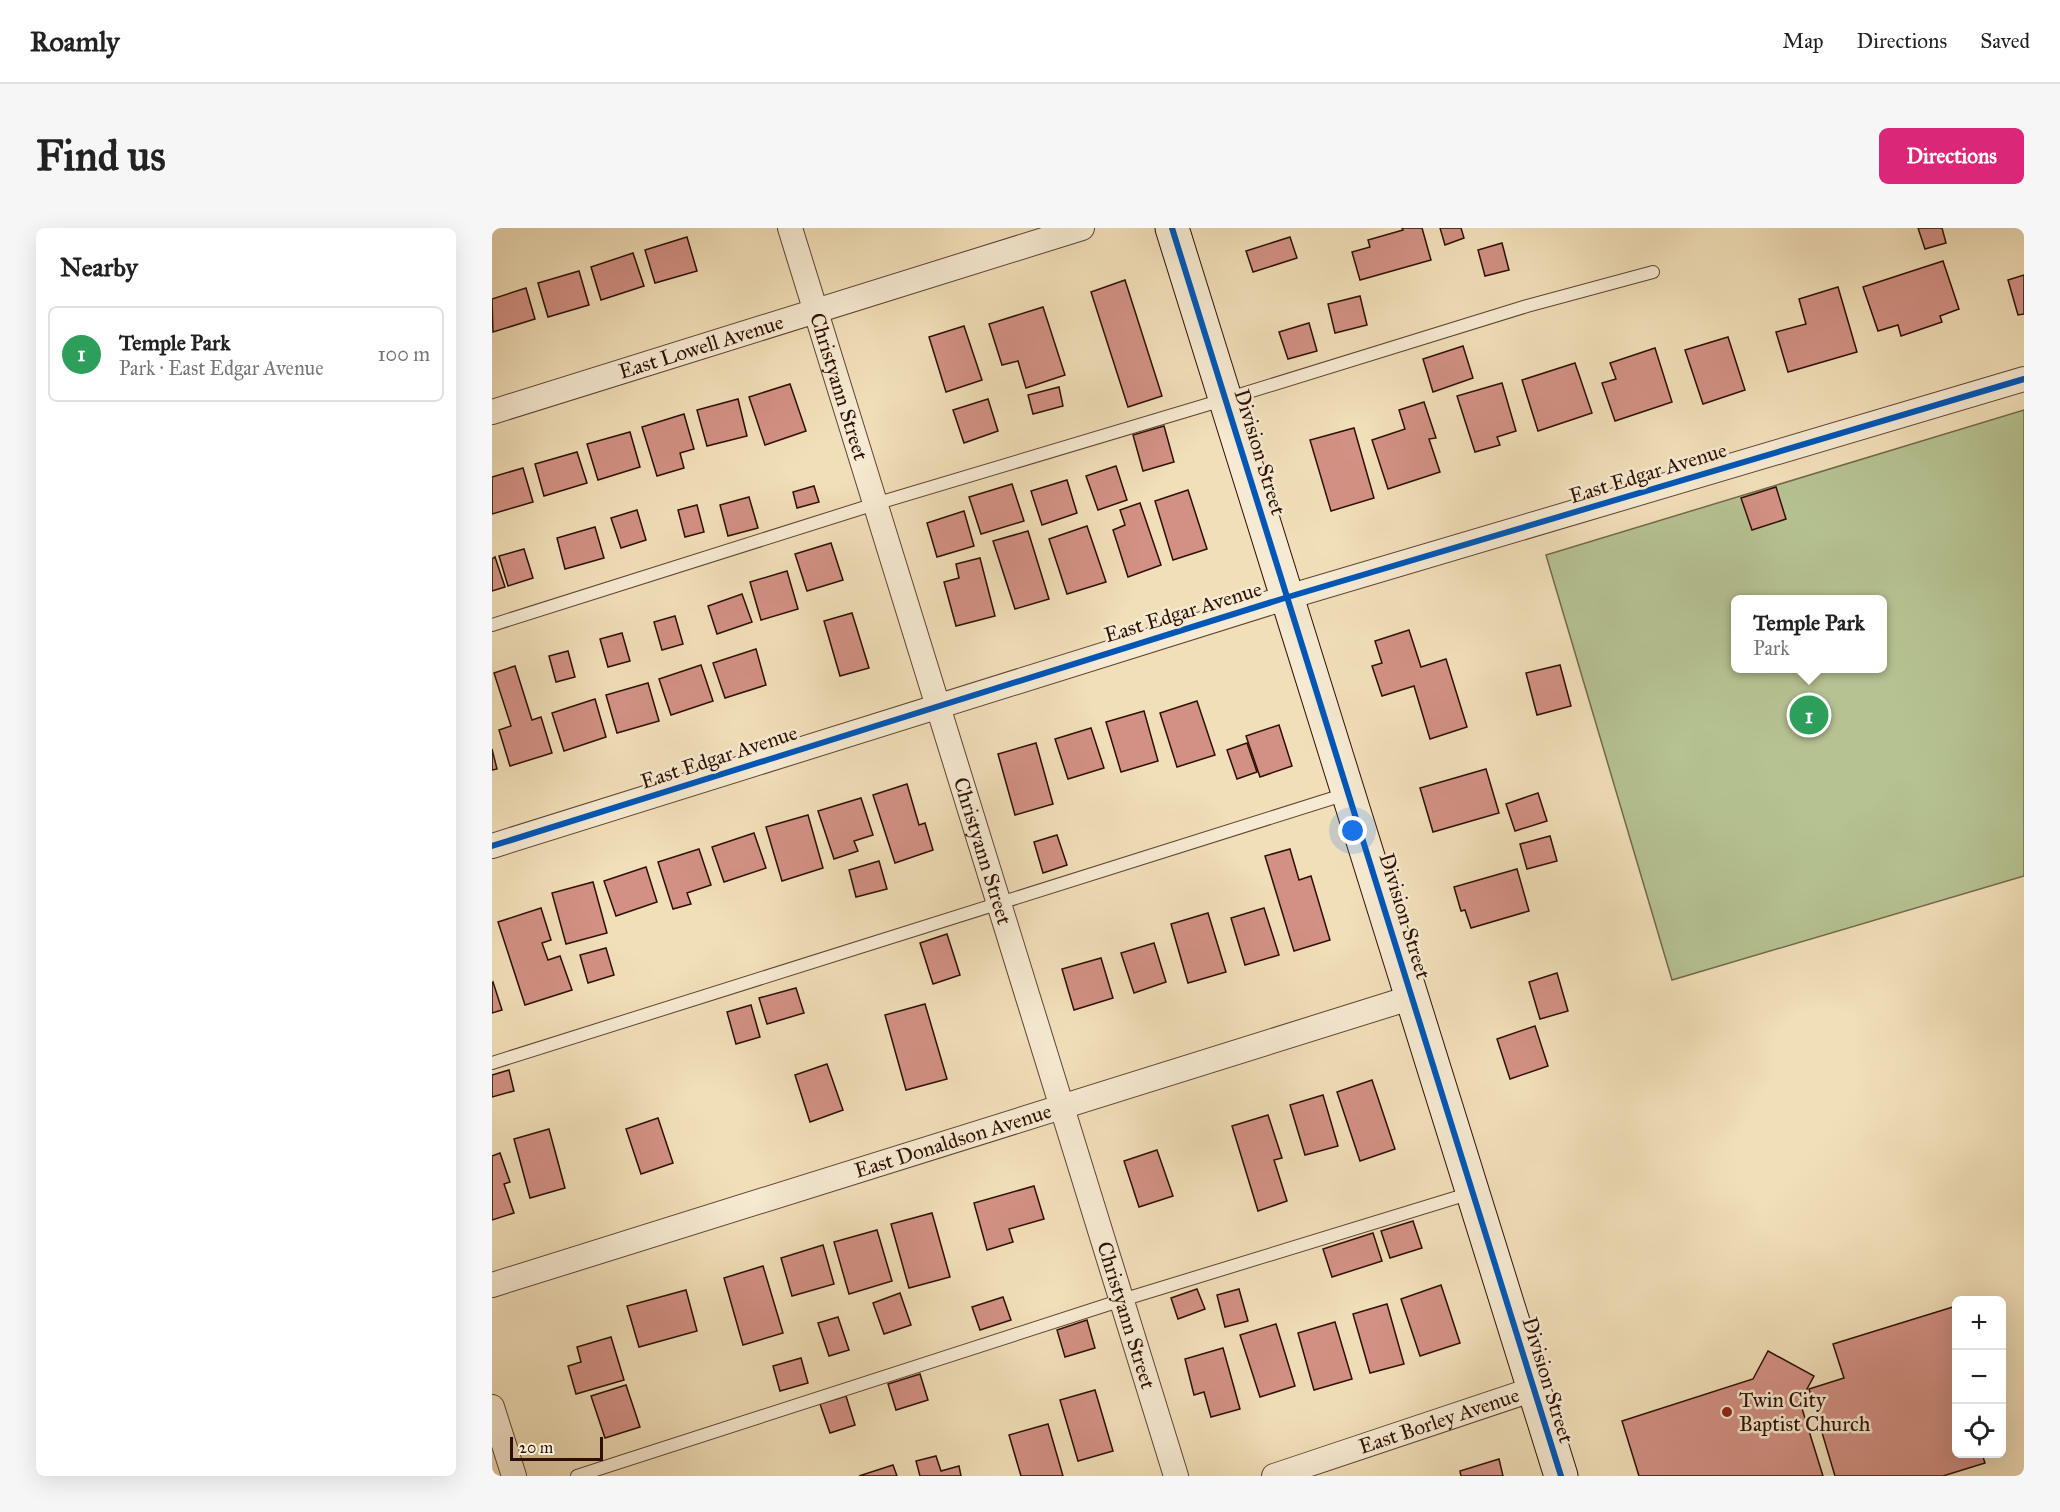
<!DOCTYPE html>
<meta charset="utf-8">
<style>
:root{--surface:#fff;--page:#f6f6f6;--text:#222;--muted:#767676;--line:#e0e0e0;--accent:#db2777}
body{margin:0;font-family:"IM FELL Great Primer",serif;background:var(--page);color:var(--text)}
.controls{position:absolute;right:18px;bottom:18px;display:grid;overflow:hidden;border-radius:9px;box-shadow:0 6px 24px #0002}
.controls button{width:54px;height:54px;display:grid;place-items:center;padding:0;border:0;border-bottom:2px solid var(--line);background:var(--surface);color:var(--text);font:30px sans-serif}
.scale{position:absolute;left:18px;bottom:15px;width:93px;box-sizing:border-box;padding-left:6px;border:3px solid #2e1002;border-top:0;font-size:16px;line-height:21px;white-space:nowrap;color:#2e1002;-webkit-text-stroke:4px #f6ead2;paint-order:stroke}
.you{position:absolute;left:861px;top:603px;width:21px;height:21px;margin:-15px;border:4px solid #fff;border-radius:50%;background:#1a73e8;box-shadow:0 0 0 9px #1a73e833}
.badge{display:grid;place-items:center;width:39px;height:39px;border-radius:50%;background:var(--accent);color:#fff;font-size:20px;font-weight:700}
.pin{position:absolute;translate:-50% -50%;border:3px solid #fff;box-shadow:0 2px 6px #0006}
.popup{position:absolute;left:1239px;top:367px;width:156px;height:78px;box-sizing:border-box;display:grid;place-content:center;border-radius:9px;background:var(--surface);filter:drop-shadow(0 2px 4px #0005);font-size:20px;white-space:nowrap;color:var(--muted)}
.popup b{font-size:22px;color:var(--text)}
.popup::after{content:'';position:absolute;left:50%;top:100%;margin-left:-12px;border:12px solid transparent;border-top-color:var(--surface)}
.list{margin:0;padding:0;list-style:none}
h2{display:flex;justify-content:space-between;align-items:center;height:78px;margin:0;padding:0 24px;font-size:26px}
h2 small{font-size:20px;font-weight:400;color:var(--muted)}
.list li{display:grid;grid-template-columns:39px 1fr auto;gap:18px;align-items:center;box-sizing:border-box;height:96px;margin:0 12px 12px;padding:0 12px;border:2px solid var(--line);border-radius:9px}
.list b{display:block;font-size:22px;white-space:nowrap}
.list p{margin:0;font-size:20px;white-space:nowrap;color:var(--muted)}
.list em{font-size:20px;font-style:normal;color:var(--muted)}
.icon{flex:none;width:33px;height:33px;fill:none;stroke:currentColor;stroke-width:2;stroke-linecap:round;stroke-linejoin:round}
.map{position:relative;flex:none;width:1532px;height:1248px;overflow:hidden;border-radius:9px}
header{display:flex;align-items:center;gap:36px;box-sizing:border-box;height:84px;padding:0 30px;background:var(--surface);border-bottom:2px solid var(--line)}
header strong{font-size:28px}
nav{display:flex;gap:33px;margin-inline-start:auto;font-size:21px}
.intro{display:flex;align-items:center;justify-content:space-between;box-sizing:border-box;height:144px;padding:0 36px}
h1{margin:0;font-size:42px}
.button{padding:15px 27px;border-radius:9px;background:var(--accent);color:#fff;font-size:21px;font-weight:700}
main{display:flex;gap:36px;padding:0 36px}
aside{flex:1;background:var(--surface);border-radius:9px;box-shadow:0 6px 24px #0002}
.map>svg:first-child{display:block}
.green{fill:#b6c292;stroke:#72694a;stroke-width:1.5;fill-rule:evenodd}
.building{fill:#d29184;stroke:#2e1002;stroke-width:1.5}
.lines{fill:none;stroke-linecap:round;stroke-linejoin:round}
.lane-casing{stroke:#5f4430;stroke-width:14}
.street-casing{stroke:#5f4430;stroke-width:26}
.secondary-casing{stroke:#2e1002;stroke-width:35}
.lane{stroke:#f6ead2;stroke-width:12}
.street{stroke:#f6ead2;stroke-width:24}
.secondary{stroke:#f6ead2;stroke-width:33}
.cycleway-casing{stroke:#f6ead2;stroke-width:10}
.cycleway{stroke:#0057b8;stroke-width:6}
.poi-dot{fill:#8f2418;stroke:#f6ead2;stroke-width:2}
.labels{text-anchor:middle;stroke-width:5;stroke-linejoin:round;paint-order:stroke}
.street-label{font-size:21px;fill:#2e1002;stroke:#f6ead2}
.poi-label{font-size:21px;fill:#2e1002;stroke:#f6ead2;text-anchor:start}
</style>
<header>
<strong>Roamly</strong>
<nav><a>Map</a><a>Directions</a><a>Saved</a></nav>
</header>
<div class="intro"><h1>Find us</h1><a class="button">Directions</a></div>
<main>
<aside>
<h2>Nearby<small></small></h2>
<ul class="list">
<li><span class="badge" style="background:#2e9e5b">1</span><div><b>Temple Park</b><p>Park · East Edgar Avenue</p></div><em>100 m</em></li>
</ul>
</aside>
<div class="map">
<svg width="1532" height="1248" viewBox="0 0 1532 1248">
<rect width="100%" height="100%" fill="#f1dfb9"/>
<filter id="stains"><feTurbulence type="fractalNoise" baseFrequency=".00333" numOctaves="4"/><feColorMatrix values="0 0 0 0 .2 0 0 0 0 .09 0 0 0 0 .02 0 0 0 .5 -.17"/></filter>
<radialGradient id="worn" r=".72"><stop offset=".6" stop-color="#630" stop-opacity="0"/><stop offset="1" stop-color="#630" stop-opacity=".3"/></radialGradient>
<!-- green -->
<path class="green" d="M1532 182V648L1180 752 1054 327ZM1244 372H1390V440H1244Z"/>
<!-- building -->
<g class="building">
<polygon points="910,0 930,0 939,32 868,52 860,24 878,19 876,12 911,2"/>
<polygon points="948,0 969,0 972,10 953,17"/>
<polygon points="1426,0 1450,0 1454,15 1433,21"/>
<polygon points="195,9 205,43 163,55 153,22"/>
<polygon points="798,9 805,30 761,44 754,23"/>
<polygon points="1010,15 1017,42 993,48 986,22"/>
<polygon points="141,25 152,58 109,72 99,39"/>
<polygon points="1451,33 1467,81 1448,88 1450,94 1409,108 1406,97 1386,103 1371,59"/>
<polygon points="87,43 97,77 56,89 46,55"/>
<polygon points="1532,47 1532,86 1526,87 1516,52"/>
<polygon points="633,52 670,168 636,179 599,64"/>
<polygon points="1346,59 1365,124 1296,144 1284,104 1314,96 1307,71"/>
<polygon points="34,60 43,91 1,104 0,71"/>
<polygon points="868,68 875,97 843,105 836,76"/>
<polygon points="551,79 573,147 534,160 526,133 510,137 497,96"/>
<polygon points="817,95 825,123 796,131 787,104"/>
<polygon points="472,98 490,152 454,164 437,109"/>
<polygon points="1236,109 1253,162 1211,176 1193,122"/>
<polygon points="971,118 981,150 941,164 931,131"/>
<polygon points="1163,120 1180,174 1123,193 1110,155 1124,151 1118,135"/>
<polygon points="1083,135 1100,185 1046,203 1030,152"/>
<polygon points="1010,155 1024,203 1005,209 1008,217 983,224 965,168"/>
<polygon points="298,156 314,203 273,217 257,169"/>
<polygon points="567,159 571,178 541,186 536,167"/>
<polygon points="246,171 255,208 215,218 205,182"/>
<polygon points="496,171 506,203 472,215 461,182"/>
<polygon points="932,174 944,210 937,211 948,244 896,261 880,212 913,201 907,182"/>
<polygon points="192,186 202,221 188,225 192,240 165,248 150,199"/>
<polygon points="672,198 682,234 651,243 641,207"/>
<polygon points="862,200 882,270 839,283 818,212"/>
<polygon points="138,204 148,239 106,252 95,216"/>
<polygon points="85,224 95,255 52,268 43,236"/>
<polygon points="624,238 635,272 606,282 594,248"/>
<polygon points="31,240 41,274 0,286 0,249"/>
<polygon points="575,252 585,285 550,297 539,263"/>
<polygon points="520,256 532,293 489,306 477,269"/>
<polygon points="322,258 327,274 305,280 301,264"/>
<polygon points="1284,259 1294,291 1260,302 1249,270"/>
<polygon points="696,262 715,321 681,332 663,273"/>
<polygon points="257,269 266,300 236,308 228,277"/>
<polygon points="648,275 669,337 636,349 621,302 633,297 628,282"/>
<polygon points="205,277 212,304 193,309 186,282"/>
<polygon points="145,282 154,312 129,320 119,290"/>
<polygon points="472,283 482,318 445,329 435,295"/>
<polygon points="595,298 614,354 575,366 557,311"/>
<polygon points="103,299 112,330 73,341 65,310"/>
<polygon points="536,303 557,371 523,381 501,313"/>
<polygon points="339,315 351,352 315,363 303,326"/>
<polygon points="32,321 41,350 16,358 7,328"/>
<polygon points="3,329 13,359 0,363 0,331"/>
<polygon points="488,330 503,388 464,398 452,354 467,350 464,336"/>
<polygon points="295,343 306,381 269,392 258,354"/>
<polygon points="250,366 260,394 225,406 216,378"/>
<polygon points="360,385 377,440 348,448 332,393"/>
<polygon points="183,388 191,416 170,422 162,394"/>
<polygon points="917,402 929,439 954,431 975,499 938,511 922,458 890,468 880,438 890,435 883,413"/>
<polygon points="130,405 138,433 116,439 108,411"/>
<polygon points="264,421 274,457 233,470 221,435"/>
<polygon points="76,423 83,449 64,454 57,428"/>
<polygon points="209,437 221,473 179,487 167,451"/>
<polygon points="1068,437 1079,478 1045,487 1034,445"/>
<polygon points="23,438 40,492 49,489 60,525 18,538 7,502 19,498 2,445"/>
<polygon points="156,455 167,493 125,505 114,467"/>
<polygon points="103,471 114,509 72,523 60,485"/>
<polygon points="705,473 723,527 685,539 668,485"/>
<polygon points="652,483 666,533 629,544 614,494"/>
<polygon points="787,497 800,538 768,549 754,508"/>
<polygon points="599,500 612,540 576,551 563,511"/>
<polygon points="544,515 561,576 523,587 506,526"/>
<polygon points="755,515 765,544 745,551 735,522"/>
<polygon points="0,521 5,541 0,542"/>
<polygon points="994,541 1007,585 941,604 928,560"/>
<polygon points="415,556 427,597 433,595 441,622 403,635 381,567"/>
<polygon points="1046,565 1055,593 1023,603 1014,576"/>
<polygon points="369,570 381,607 362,613 366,623 342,631 326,583"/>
<polygon points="316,587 331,640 290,653 274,599"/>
<polygon points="262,605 274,640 232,654 220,619"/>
<polygon points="565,607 575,637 551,645 542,614"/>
<polygon points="1058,608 1065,633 1035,641 1028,616"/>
<polygon points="207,621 219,657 195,665 199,676 181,681 166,634"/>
<polygon points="798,621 807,652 819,648 838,712 802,723 773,628"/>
<polygon points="387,633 395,661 364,669 357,642"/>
<polygon points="154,639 165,674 124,688 112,653"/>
<polygon points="1025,641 1037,683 979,700 973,682 969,683 962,659"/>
<polygon points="101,654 115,705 74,716 60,665"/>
<polygon points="49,680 59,712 50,715 56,732 68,728 80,762 33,777 6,694"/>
<polygon points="772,680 787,727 753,737 739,690"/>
<polygon points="716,685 734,744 696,755 679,696"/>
<polygon points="455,706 468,747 441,756 428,715"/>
<polygon points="662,715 674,754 642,765 629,725"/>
<polygon points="114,720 122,747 96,755 88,727"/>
<polygon points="609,730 621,770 582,782 570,741"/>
<polygon points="1065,745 1076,783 1048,791 1037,754"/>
<polygon points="1,754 10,782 0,785 0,755"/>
<polygon points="304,760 312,785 275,796 267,770"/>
<polygon points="433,776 455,851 414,862 393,787"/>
<polygon points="259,777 268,809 244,816 235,784"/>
<polygon points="1043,798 1056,838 1018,851 1005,811"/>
<polygon points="335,836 351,882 318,894 303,847"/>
<polygon points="17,842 22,863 0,869 0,847"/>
<polygon points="880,852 903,921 868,933 845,864"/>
<polygon points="831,867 846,918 813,927 798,877"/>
<polygon points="776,887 790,930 782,932 795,973 766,983 740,898"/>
<polygon points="166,890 181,935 149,946 134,901"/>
<polygon points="57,901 73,960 38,970 22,911"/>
<polygon points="665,922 681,968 647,979 632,933"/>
<polygon points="8,925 18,954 12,956 22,985 0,992 0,928"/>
<polygon points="542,958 552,991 517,1001 521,1014 495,1022 482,975"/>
<polygon points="440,985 458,1049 417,1060 399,996"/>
<polygon points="921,993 930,1020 898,1030 889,1003"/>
<polygon points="385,1002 400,1053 357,1066 342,1014"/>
<polygon points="881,1005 890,1033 840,1049 831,1021"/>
<polygon points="331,1017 342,1056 300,1068 289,1030"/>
<polygon points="271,1038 291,1105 251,1117 232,1050"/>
<polygon points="949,1057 968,1115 928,1128 909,1071"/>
<polygon points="705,1061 713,1081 686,1091 679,1070"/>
<polygon points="747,1061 756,1093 733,1099 725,1067"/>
<polygon points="194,1062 205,1103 147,1119 135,1078"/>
<polygon points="408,1065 419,1097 392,1106 381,1075"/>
<polygon points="511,1069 519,1092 488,1102 480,1079"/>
<polygon points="895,1076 912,1136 878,1145 861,1086"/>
<polygon points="1464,1078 1464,1226 1490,1226 1493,1235 1451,1248 1343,1248 1317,1161 1352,1150 1341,1116"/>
<polygon points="346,1089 357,1122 337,1128 326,1095"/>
<polygon points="595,1092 603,1120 573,1129 565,1102"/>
<polygon points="843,1094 860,1151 822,1162 806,1105"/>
<polygon points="784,1096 803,1158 768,1169 748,1107"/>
<polygon points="119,1109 132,1152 84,1166 76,1138 89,1134 85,1119"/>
<polygon points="731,1120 748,1181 719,1189 712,1164 702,1167 693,1131"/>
<polygon points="1276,1123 1322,1148 1308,1174 1331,1248 1147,1248 1130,1193 1261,1151"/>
<polygon points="309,1130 316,1155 288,1163 281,1138"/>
<polygon points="428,1146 436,1172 404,1182 396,1156"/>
<polygon points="134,1157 148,1199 113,1210 99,1168"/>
<polygon points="603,1162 621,1223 586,1233 568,1172"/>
<polygon points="354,1168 363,1197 338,1205 328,1176"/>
<polygon points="556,1196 571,1248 529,1248 517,1207"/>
<polygon points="444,1228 449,1243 467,1238 469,1248 428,1248 424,1233"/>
<polygon points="1007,1231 1011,1248 969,1248 968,1243"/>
<polygon points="401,1237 405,1248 367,1248"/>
</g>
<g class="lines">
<defs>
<g id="lane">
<polyline points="0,397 383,276 734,171 1035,78 1161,44"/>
<polyline points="0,835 854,566"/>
<polyline points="85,1248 630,1072 979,965"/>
</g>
<g id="street">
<path id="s1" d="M298 0 684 1248"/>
<path id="s2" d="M0 184 590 0"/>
<polyline points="0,618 796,369 1532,151"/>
<path id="s3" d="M0 1057 921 769"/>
<polyline points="0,1179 22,1248"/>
<path id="s4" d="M782 1248 1042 1161"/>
</g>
<polyline id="secondary" points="680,0 1069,1248"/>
</defs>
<!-- lane casing -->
<use href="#lane" class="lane-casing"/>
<!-- street casing -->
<use href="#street" class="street-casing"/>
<!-- secondary casing -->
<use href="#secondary" class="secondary-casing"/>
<!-- lane -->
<use href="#lane" class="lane"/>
<!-- street -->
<use href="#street" class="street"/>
<!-- secondary -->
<use href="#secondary" class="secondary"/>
<defs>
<g id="cycleway">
<polyline points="680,0 1069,1248"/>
<polyline points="0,618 796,369 1532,151"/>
</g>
</defs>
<!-- cycleway casing -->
<use href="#cycleway" class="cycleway-casing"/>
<!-- cycleway -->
<use href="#cycleway" class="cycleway"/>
</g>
<!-- markers -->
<circle class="poi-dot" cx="1235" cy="1184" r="6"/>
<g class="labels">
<!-- street labels -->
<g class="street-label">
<text dy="7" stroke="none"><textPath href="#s2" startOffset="219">East Lowell Avenue</textPath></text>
<text dy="7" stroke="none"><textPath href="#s1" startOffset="166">Christyann Street</textPath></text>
<text transform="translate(768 224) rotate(73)" y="7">Division Street</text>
<text transform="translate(1156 245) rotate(-17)" y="7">East Edgar Avenue</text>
<text transform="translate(691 384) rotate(-17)" y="7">East Edgar Avenue</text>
<text transform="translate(227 529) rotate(-18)" y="7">East Edgar Avenue</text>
<text dy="7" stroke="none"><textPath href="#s1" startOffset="652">Christyann Street</textPath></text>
<text transform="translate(913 688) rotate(73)" y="7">Division Street</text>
<text dy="7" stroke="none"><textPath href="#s3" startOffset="483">East Donaldson Avenue</textPath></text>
<text dy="7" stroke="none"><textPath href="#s1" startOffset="1138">Christyann Street</textPath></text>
<text transform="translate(1056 1152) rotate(73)" y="7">Division Street</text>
<text dy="7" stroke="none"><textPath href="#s4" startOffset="174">East Borley Avenue</textPath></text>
</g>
<!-- poi labels -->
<g class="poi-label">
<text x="1247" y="1179">Twin City<tspan x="1247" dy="24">Baptist Church</tspan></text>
</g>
</g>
<rect width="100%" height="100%" filter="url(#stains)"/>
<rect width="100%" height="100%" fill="url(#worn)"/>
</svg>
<div class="controls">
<button>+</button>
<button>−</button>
<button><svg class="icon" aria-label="locate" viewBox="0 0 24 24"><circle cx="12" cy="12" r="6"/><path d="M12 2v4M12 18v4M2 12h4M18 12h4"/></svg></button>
</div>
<div class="scale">20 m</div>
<div class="you"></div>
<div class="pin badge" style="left:1317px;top:487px;background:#2e9e5b">1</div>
<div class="popup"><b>Temple Park</b>Park</div>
</div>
</main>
